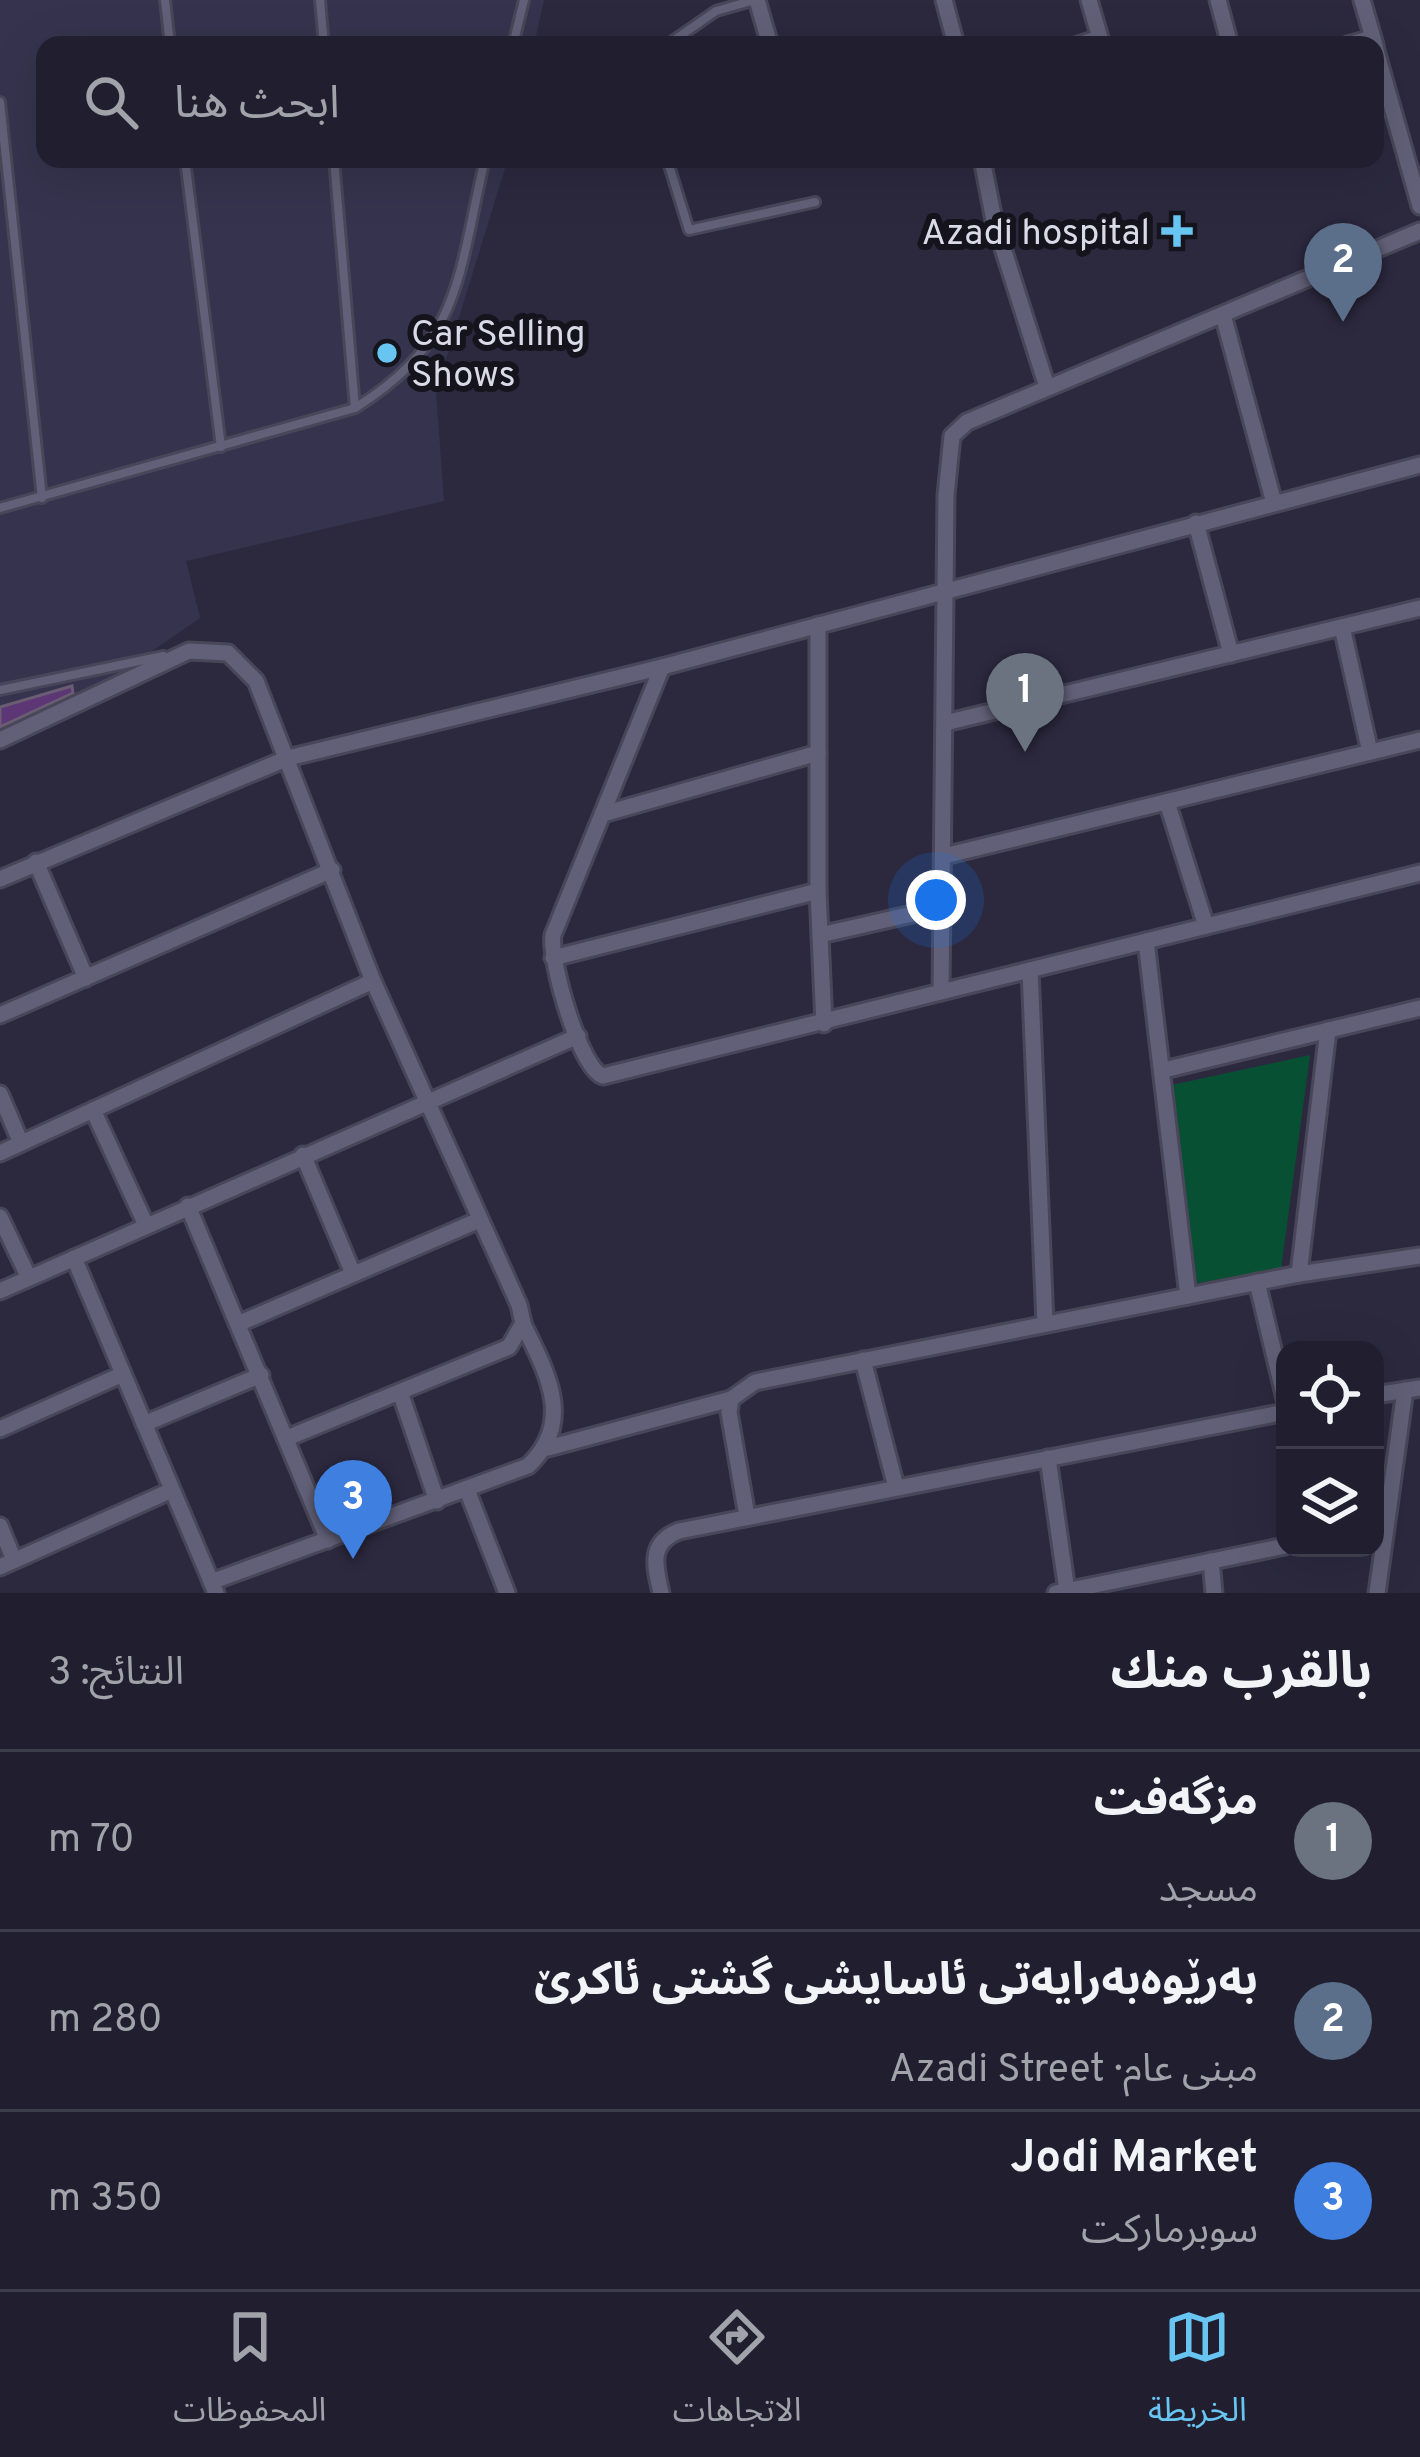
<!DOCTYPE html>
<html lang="ar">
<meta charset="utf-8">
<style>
:root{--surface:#211f2f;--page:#292737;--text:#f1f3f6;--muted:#a2a2aa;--line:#3e3d4b;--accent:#68c4f0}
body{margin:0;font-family:Overpass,"Noto Sans Arabic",sans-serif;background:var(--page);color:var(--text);direction:rtl}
.controls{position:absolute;right:36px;bottom:36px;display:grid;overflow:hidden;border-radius:24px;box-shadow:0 12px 48px #0002}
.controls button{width:108px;height:108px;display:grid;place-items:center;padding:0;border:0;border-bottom:3px solid var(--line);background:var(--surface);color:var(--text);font:60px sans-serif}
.you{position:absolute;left:936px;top:900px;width:42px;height:42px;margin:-30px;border:9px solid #fff;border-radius:50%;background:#1a73e8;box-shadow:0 0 0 18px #1a73e833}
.badge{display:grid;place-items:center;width:78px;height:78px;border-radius:50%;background:var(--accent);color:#fff;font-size:39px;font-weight:700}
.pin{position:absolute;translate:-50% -99px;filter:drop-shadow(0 3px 6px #0008)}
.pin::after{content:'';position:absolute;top:63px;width:42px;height:36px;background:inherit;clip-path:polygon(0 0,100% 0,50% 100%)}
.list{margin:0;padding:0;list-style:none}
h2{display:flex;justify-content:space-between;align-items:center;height:156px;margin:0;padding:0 48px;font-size:51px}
h2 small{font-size:39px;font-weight:400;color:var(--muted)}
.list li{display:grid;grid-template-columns:78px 1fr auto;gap:36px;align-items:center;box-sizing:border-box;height:180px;padding:0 48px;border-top:3px solid var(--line)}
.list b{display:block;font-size:45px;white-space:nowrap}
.list p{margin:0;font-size:39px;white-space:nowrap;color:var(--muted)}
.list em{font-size:39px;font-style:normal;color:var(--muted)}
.icon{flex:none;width:66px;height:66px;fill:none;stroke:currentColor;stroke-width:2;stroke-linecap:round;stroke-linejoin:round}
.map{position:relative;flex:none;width:1420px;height:1593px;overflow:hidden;direction:ltr}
.search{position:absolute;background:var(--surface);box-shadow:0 12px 48px #0002;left:36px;right:36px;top:36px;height:132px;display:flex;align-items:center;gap:30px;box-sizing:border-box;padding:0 42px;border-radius:24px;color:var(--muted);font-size:45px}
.sheet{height:696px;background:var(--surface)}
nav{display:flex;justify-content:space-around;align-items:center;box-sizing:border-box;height:168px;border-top:3px solid var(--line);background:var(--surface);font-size:33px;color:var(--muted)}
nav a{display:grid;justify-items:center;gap:6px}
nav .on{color:var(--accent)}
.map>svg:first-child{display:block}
.built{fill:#36334e}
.green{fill:#085034}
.building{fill:#5d3675;stroke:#6a5d73;stroke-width:3}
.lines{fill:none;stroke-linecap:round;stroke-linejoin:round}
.service-casing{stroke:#484658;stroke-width:14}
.minor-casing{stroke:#484658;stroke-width:21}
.service{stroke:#626078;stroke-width:8}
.minor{stroke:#626078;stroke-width:15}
.poi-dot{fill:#68c4f0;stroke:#15141d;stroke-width:4.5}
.labels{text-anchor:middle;stroke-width:12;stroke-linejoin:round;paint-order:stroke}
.poi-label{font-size:36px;fill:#dbdae8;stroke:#15141d;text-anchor:end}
</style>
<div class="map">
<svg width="1420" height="1593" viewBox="0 0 1420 1593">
<rect width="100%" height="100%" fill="#2c293f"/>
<!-- built -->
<polygon class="built" points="0,0 544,0 534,45 45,45 45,159 508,159 436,391 444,501 186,561 200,618 81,700 0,735"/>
<!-- green -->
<polygon class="green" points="1310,1055 1281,1269 1197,1283 1172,1085"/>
<!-- building -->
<polygon class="building" points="72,686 73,693 0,727 0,707"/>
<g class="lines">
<defs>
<g id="service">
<polyline points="165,0 170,45"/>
<polyline points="320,0 324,45"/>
<polyline points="513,45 524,0"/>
<polyline points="667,45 716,11 755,0"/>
<polyline points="0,102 42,498"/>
<polyline points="185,159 221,447"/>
<polyline points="334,159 355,408"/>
<polyline points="667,159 689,230 815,202"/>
<path d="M0 508 355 408C463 341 458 273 485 159"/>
<polyline points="0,690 163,656"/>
</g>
<g id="minor">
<polyline points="757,0 770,45"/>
<polyline points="944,0 956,45"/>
<polyline points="1089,0 1102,45"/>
<polyline points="1218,0 1230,45"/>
<polyline points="1362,0 1375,45"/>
<polyline points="1078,45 1100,38"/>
<polyline points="1347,45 1372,38"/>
<polyline points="1375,47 1420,206"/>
<polyline points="982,159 994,220 1047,387"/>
<polyline points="1223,315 1274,503"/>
<polyline points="1196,523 1231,654"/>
<polyline points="818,625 818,891 824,1024"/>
<polyline points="1342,627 1370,752"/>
<path d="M662 667 553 935C549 960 580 1069 603 1076L1420 873"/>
<polyline points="945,723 1420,608"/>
<polyline points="0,740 189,651 228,653 256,681 373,981 519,1305 523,1323 509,1347 287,1438"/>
<polyline points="1167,802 1206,926"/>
<polyline points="603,814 818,753"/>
<polyline points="944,856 1420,740"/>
<polyline points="36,862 86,978"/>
<polyline points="0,879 288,758 662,667 1420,465"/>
<polyline points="820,935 943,907"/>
<polyline points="1146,941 1188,1296"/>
<polyline points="553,958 818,891"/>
<polyline points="1030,970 1045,1323"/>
<polyline points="941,992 946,495 952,436 967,422 1420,231"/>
<polyline points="0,1015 332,870"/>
<polyline points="1164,1070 1420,1008"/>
<polyline points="0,1094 21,1143"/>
<polyline points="93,1110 146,1225"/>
<polyline points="0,1153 373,981"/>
<polyline points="303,1155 352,1271"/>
<polyline points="188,1206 328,1540"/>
<polyline points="0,1217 29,1278"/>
<polyline points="74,1258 216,1593"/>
<polyline points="1299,1274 1328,1030"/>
<polyline points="1257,1282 1285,1399"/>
<polyline points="0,1291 578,1036"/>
<polyline points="240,1323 477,1221"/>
<polyline points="863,1360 896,1487"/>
<polyline points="400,1392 437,1501"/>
<polyline points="1375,1395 1420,1388"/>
<polyline points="144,1424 261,1375"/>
<polyline points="0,1429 123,1374"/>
<polyline points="548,1448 731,1399"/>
<polyline points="1048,1458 1067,1591"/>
<polyline points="467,1490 507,1593"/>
<polyline points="747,1516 729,1412 731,1399 755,1382 1299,1274 1420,1256"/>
<polyline points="0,1526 14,1560"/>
<polyline points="1211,1561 1214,1593"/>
<polyline points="0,1567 172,1490"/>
<path d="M211 1582 528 1466C575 1422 547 1373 523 1324"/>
<path d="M661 1593C655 1566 648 1543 679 1531L1285 1412"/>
<polyline points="1056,1593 1285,1546"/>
<polyline points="1377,1593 1405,1390"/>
</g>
</defs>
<!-- service casing -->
<use href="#service" class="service-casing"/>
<!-- minor casing -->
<use href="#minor" class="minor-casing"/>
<!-- service -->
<use href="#service" class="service"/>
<!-- minor -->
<use href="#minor" class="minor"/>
</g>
<!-- markers -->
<g class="poi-dot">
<path d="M1171 213h12v12h12v12h-12v12h-12v-12h-12v-12h12z"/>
<circle cx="387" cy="353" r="12"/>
</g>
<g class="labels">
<!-- poi labels -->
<g class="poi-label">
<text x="1150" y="244">Azadi hospital</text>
<text x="411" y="345" text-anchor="start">Car Selling<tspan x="411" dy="41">Shows</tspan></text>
</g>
</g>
</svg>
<div class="controls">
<button><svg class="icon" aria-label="locate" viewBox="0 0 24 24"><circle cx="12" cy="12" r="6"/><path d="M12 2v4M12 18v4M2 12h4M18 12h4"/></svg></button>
<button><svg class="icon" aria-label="layers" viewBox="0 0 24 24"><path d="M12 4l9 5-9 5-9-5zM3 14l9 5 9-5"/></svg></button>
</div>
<div class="you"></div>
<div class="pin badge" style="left:1025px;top:752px;background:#6b7280">1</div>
<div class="pin badge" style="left:1343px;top:322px;background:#5c6f8a">2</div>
<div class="pin badge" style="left:353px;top:1559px;background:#3f7fe0">3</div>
<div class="search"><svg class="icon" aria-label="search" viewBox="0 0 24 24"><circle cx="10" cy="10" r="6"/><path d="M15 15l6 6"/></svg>ابحث هنا</div>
</div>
<section class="sheet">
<h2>بالقرب منك<small>النتائج: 3</small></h2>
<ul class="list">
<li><span class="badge" style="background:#6b7280">1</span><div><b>مزگەفت</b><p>مسجد</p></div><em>70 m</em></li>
<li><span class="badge" style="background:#5c6f8a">2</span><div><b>بەرێوەبەرایەتی ئاسایشی گشتی ئاکرێ</b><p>مبنى عام · Azadi Street</p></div><em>280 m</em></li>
<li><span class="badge" style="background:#3f7fe0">3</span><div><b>Jodi Market</b><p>سوبرماركت</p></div><em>350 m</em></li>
</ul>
</section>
<nav>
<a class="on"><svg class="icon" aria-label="map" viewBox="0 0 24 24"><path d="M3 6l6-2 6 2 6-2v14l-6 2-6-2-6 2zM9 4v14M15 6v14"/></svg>الخريطة</a>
<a><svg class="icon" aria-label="directions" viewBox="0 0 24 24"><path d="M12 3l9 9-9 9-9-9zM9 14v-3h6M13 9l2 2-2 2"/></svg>الاتجاهات</a>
<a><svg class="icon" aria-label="saved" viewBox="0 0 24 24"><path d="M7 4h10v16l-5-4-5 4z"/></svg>المحفوظات</a>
</nav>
